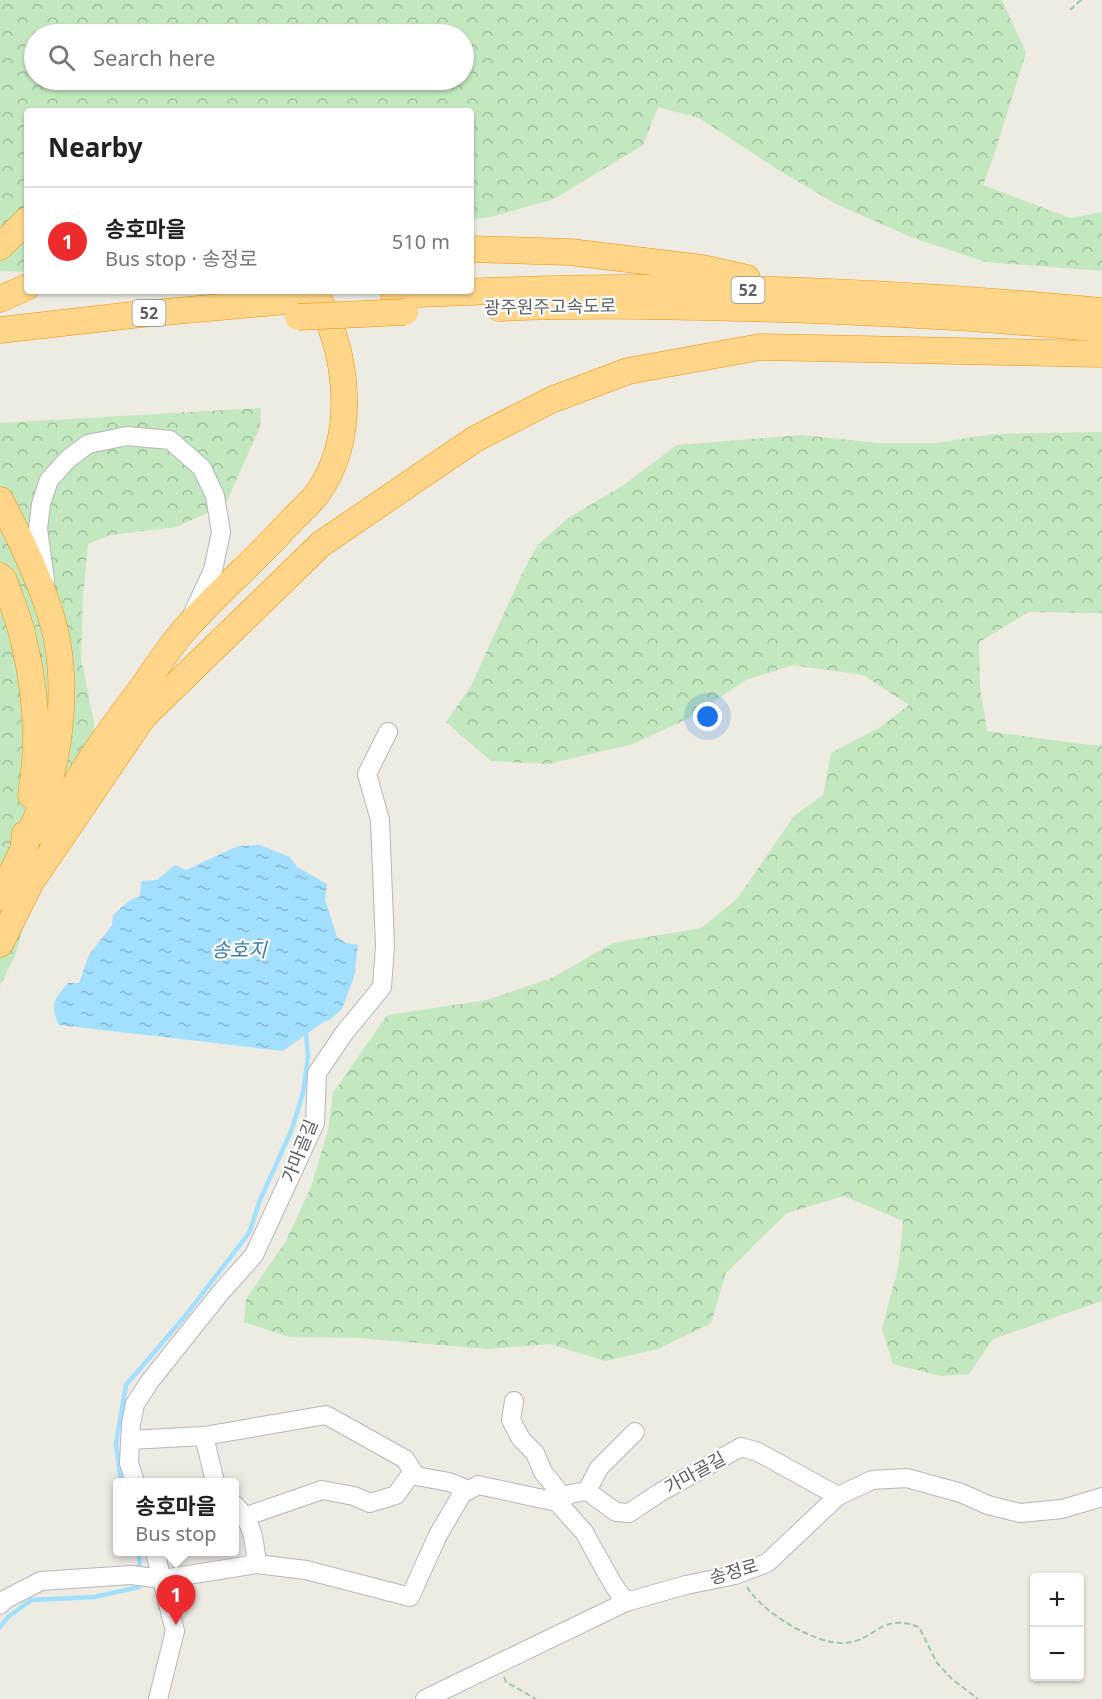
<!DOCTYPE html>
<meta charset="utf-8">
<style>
:root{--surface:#fff;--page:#f2f2f2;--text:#222;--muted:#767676;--line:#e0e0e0;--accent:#ed2b2e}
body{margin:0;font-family:"Noto Sans","Noto Sans KR",sans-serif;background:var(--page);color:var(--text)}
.controls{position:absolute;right:18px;bottom:18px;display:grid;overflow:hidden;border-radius:6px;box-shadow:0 2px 4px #0004}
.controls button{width:54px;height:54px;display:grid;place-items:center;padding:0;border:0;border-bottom:2px solid var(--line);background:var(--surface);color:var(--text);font:30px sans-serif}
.you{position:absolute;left:708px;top:717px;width:21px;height:21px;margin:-15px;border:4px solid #fff;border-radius:50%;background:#1a73e8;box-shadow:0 0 0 9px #1a73e833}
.badge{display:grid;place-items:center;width:39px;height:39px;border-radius:50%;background:var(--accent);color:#fff;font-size:20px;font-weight:700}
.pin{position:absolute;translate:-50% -50px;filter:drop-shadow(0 2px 3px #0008)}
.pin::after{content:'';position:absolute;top:32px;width:21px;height:18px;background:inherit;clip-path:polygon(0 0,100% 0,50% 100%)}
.popup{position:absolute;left:113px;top:1478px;width:126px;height:78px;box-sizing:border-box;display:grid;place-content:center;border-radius:6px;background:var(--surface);filter:drop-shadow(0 2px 4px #0005);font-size:20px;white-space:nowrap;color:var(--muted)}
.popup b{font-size:22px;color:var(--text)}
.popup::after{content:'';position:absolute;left:50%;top:100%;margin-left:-12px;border:12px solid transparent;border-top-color:var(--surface)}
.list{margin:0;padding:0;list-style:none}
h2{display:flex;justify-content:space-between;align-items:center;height:78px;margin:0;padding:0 24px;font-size:26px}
h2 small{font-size:20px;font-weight:400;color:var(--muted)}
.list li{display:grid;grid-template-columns:39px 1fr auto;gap:18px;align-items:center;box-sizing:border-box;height:108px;padding:0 24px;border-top:2px solid var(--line)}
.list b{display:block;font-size:22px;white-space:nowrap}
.list p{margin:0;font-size:20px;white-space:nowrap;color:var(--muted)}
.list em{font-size:20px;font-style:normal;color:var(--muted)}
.icon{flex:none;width:33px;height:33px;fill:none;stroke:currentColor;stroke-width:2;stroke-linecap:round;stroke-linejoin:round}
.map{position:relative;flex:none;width:1102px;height:1699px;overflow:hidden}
.search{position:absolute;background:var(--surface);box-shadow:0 2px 4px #0004;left:24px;top:24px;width:450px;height:66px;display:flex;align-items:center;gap:15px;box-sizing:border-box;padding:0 21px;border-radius:33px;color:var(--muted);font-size:22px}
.panel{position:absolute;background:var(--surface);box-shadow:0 2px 4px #0004;left:24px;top:108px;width:450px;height:186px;border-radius:6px}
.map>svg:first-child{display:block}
.forest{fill:url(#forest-crowns);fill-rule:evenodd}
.water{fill:url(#water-ripples)}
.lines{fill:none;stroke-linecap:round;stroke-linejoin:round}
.stream{stroke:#a3dfff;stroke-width:4.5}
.minor-casing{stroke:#b4b7bb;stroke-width:20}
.highway-casing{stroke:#f28f00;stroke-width:27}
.path{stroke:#99caa2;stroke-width:2;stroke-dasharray:6 3;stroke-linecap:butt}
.minor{stroke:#fff;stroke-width:18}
.highway{stroke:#ffd68a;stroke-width:26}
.highway-bridge-casing{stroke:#f28f00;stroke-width:27;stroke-linecap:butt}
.highway-bridge{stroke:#ffd68a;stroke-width:26}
.labels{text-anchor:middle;stroke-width:4.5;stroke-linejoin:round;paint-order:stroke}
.shield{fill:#fff;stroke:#8c9092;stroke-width:1.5}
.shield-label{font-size:16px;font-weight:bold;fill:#5b6064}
.street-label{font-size:18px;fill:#5b6064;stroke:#fff}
.water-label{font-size:20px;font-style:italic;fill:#3b7bab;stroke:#fff}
</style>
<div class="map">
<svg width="1102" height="1699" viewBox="0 0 1102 1699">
<defs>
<pattern id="forest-crowns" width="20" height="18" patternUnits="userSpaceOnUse" patternTransform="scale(1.5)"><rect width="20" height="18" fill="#c3e7bf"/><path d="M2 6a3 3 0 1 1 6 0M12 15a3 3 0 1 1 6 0" fill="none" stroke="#a1bf9f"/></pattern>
<pattern id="water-ripples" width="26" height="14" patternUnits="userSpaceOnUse" patternTransform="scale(1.5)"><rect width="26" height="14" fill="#a3dfff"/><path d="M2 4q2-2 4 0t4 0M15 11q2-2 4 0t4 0" fill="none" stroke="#88b8d2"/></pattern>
</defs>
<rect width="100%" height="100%" fill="#eeebe3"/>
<!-- forest -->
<g class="forest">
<path d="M0 0H1002L1026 53 993 158 983 185 1070 218 1102 212V271L986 262 913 238 836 204 780 171 699 118 658 107 643 145 554 199 490 217 471 220V111H27V272L0 271ZM34 34H464V80H34Z"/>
<polygon points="261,408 260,427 225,505 176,527 110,535 88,544 83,597 81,658 94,722 93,790 33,892 15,956 0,986 0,423"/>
<polygon points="1102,432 1102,613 1029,612 979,642 980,688 987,731 1089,745 1102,745 1102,1301 993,1339 969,1374 941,1376 893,1364 882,1329 899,1264 903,1221 844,1196 787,1213 726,1273 711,1323 658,1349 605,1361 550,1344 487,1349 359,1338 289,1337 244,1322 246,1299 286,1241 311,1187 328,1130 333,1093 387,1015 487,1000 552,978 613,943 701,928 737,899 794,816 823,795 831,753 882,726 909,705 863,675 793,665 746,680 689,718 633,744 548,764 491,761 446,722 471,686 522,574 537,546 568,518 622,486 677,445 802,435 878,443 936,443 994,434"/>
</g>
<!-- water -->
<path class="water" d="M260 845 290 857 297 867 327 884 325 899 337 937 346 943 358 945 354 977 342 1009 331 1019 322 1023 283 1051 59 1025C49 1004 54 1000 68 983H79L89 955 112 925 113 915C124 906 126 901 140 896L141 881 157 880 175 865 186 870 238 846Z"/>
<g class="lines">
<!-- stream -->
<g class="stream">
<polyline points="121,1482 116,1443 126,1385 186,1315 249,1233 260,1200 292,1129 303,1093 308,1056 306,1034"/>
<polyline points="139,1552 140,1573"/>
<polyline points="0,1627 8,1617 31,1600 94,1597 139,1587 139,1581"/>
</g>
<defs>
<g id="minor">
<polyline points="45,580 38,529 41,504 49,480 68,459 88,444 127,436 170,440 202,468 215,496 221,532 213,570 193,613"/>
<polyline points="514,1401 511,1420 521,1439 535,1453 543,1472 564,1498"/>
<polyline points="204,1436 215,1482"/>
<polyline points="130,1440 204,1436 326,1415 405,1459 416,1476 449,1482 469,1490"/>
<polyline points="135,1482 129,1463 131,1424 135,1404 150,1381 221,1292 254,1255 315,1123 317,1073 345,1032 382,987 385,946 380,820 367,774 388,732"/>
<polyline points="587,1491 599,1468 635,1432"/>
<polyline points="557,1502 570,1494 587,1491 616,1512 629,1513 659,1493 741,1447 758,1452 838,1496"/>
<path d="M234 1504C253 1523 254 1538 257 1564"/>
<polyline points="247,1516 322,1490 354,1496 370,1503 396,1495 413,1471"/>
<polyline points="155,1552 175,1631 158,1699"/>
<polyline points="0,1605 6,1599 41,1581 131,1575 163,1579 257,1564 306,1570 410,1597 438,1535 462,1494 478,1485 557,1502 584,1532 614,1586 626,1602"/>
<polyline points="425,1699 626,1602 686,1585 735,1575 767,1563 838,1496 872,1480 907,1478 961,1493 988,1505 1020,1513 1062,1509 1102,1497"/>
</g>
<g id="highway">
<polyline points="0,247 27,220"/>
<polyline points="471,249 570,252 702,268 747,278"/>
<path d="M394 295C469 292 545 288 621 288 781 287 942 296 1102 311"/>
<polyline points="0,299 27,287"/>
<path d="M499 308C579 304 659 306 739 308 860 311 981 317 1102 329"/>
<polyline points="0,330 132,315 298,300"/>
<path d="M0 500C21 539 49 598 57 640 66 690 61 748 45 795 39 814 30 832 23 850"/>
<path d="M0 576 4 580C11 601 20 621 24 642 36 692 40 744 31 795"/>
<path d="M50 835C72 780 109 732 144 685 158 666 171 644 187 627 220 590 259 557 292 520 300 512 310 503 317 494 359 435 348 350 314 291"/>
<polyline points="0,897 23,850 25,834"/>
<polyline points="0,944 31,882 144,716 321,544 475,439 551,400 628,371 760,347 1102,354"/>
</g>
</defs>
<!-- minor casing -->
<use href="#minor" class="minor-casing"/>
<!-- highway casing -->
<use href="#highway" class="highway-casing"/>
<!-- path -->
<g class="path">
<polyline points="1070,10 1081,0"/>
<path d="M747 1587C762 1612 815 1645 845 1643 876 1641 880 1612 919 1627L937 1663 952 1679 978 1699"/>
<polyline points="504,1677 506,1682 536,1699"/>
</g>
<!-- minor -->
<use href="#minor" class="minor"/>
<!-- highway -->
<use href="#highway" class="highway"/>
<defs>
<polyline id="highway-bridge" points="298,317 405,312"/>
</defs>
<!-- highway-bridge casing -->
<use href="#highway-bridge" class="highway-bridge-casing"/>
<!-- highway-bridge -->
<use href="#highway-bridge" class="highway-bridge"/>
</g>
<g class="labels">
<!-- shield labels -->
<g class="shield">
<rect x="731.5" y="277" width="33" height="26" rx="4.5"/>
<rect x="132.5" y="300" width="33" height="26" rx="4.5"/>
</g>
<g class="shield-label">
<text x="748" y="296">52</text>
<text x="149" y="319">52</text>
</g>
<!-- street labels -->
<g class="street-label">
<text transform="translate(550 307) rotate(-1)" y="6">광주원주고속도로</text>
<text transform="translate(300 1151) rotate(-68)" y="6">가마골길</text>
<text transform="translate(695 1473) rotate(-29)" y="6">가마골길</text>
<text transform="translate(734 1572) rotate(-16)" y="6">송정로</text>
</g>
<!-- water labels -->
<g class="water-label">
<text x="239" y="957">송호지</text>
</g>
</g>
</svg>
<div class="controls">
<button>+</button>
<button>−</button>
</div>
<div class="you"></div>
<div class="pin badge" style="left:176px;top:1625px">1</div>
<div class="popup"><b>송호마을</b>Bus stop</div>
<div class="search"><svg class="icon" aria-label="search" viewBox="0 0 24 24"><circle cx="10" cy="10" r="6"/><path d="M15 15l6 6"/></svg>Search here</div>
<section class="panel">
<h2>Nearby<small></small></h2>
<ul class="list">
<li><span class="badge">1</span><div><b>송호마을</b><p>Bus stop · 송정로</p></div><em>510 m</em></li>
</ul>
</section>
</div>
